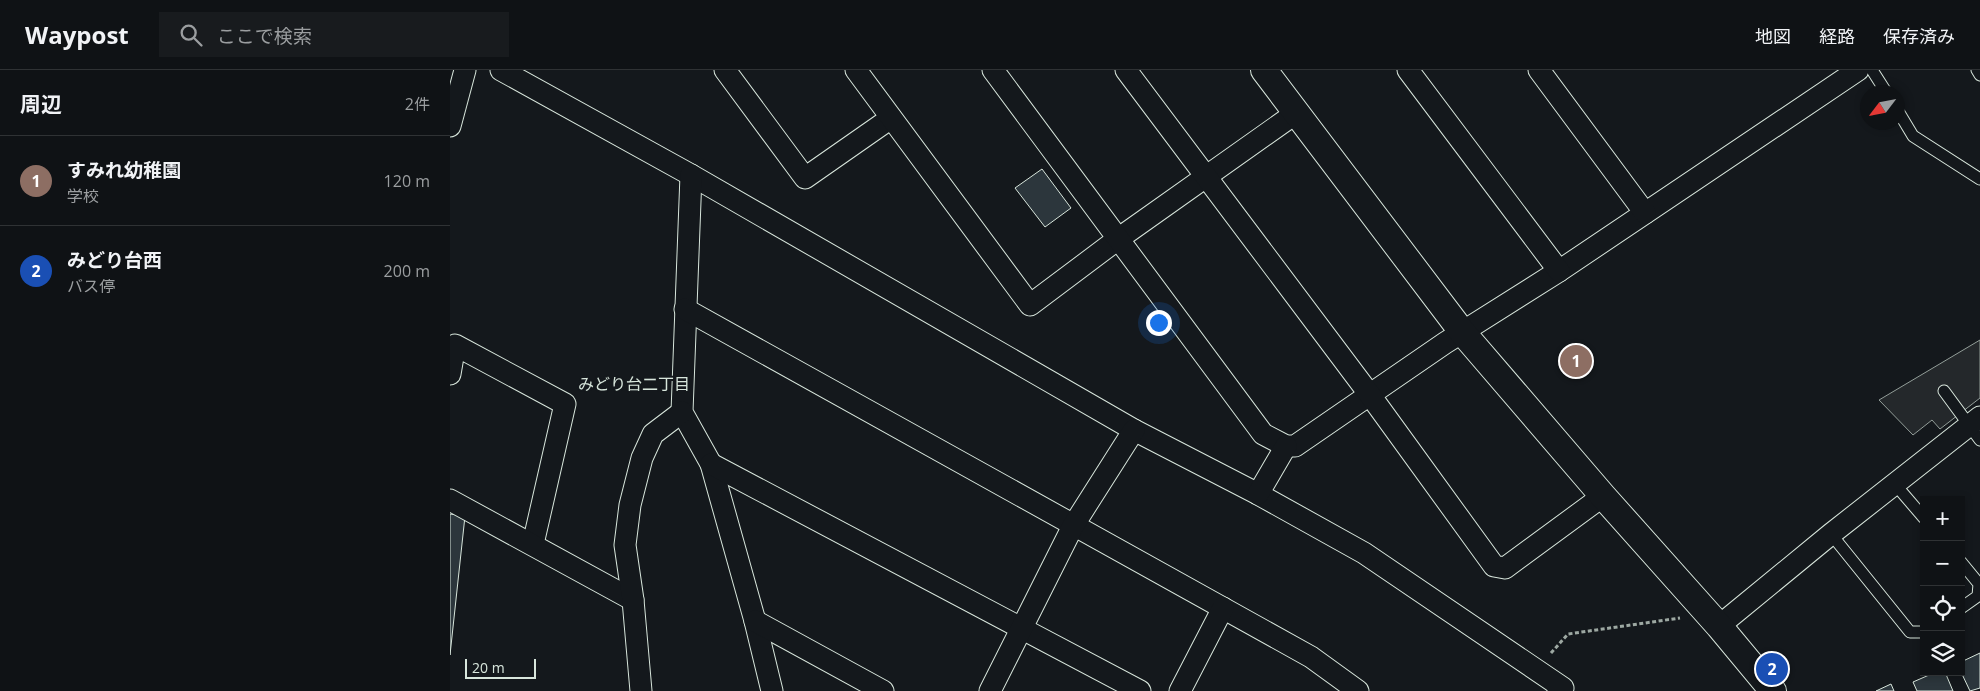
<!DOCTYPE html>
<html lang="ja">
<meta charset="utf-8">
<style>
:root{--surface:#0f1215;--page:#181b1e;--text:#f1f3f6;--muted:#9b9ea0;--line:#2f3234;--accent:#0f766e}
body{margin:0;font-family:"Open Sans","Noto Sans JP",sans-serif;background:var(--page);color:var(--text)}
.controls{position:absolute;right:15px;bottom:15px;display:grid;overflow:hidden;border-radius:0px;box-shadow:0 2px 8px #0003}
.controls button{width:45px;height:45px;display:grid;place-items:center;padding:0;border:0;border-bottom:1px solid var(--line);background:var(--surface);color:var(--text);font:25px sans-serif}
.compass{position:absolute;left:1410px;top:15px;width:45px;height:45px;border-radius:50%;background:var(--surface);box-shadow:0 2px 8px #0003;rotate:238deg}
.scale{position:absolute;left:15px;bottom:12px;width:71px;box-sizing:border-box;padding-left:5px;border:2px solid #d8e6dc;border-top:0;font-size:14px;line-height:18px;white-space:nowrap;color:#d8e6dc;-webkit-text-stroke:4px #14181c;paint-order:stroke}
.you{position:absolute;left:708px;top:252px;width:18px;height:18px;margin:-12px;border:4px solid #fff;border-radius:50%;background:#1a73e8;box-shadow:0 0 0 8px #1a73e833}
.badge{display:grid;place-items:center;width:32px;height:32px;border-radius:50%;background:var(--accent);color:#fff;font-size:16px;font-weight:700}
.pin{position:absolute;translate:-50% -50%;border:2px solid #fff;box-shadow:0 1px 5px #0006}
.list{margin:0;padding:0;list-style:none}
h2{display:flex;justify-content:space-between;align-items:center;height:65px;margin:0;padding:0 20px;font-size:21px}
h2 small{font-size:16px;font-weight:400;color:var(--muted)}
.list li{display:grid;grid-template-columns:32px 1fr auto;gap:15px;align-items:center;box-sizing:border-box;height:90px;padding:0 20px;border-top:1px solid var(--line)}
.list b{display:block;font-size:19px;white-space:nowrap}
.list p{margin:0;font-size:16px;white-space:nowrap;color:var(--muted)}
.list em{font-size:16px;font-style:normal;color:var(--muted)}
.icon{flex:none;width:28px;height:28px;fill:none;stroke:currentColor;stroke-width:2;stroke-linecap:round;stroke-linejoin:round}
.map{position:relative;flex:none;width:1530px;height:621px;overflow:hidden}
header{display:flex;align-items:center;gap:30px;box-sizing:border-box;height:70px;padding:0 25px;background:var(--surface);border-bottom:1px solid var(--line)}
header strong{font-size:24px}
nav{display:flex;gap:28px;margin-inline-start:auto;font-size:18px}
.search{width:350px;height:45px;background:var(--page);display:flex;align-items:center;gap:12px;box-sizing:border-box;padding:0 18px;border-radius:0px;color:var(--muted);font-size:19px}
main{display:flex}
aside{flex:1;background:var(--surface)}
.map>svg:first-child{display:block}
.parking{fill:#24282b;stroke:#939e99}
.building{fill:#2c363c;stroke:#d8e6dc}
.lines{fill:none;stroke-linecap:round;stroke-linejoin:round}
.service-casing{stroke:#d8e6dc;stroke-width:13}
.minor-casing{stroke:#d8e6dc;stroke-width:23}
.tertiary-casing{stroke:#d8e6dc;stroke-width:28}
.path{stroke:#9da8a2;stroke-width:3;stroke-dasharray:4 2.5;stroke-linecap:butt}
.service{stroke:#14181c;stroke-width:11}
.minor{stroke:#14181c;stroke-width:21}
.tertiary{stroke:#14181c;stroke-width:26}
.labels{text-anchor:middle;stroke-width:4;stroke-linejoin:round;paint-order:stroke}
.neighbourhood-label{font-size:16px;fill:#d8e6dc;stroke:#14181c}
</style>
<header>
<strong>Waypost</strong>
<div class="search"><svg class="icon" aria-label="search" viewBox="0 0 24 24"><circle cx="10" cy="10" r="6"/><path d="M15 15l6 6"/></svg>ここで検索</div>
<nav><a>地図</a><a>経路</a><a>保存済み</a></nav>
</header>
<main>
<aside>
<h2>周辺<small>2件</small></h2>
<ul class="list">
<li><span class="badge" style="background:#8d6e63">1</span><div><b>すみれ幼稚園</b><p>学校</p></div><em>120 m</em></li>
<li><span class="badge" style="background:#1a4fb4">2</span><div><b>みどり台西</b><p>バス停</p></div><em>200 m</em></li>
</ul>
</aside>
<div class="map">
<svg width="1530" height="621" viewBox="0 0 1530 621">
<rect width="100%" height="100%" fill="#14181c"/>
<!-- parking -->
<polygon class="parking" points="1530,270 1530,328 1490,359 1482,350 1463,365 1429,330"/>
<!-- building -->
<g class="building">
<polygon points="592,99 621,138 595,157 565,118"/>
<polygon points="0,444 15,446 0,585"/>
<polygon points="1530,583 1530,618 1520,621 1511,602 1511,592"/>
<polygon points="1486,602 1495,602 1503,621 1467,621 1463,612"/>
<polygon points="1441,614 1444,621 1426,621"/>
</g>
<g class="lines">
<defs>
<g id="service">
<polyline points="1422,0 1436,22"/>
<polyline points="1527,0 1530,5"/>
<polyline points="1448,41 1463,66 1530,109"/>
<polyline points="1494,321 1530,370"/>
<polyline points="1444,413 1474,448"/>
<polyline points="1381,464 1460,562 1474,562"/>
<polyline points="1511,492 1529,514 1528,526 1511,538"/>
</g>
<g id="minor">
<polyline points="51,0 241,105 684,360 808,424 914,483 1113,618 1108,621"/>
<polyline points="275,0 355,108 441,48"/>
<polyline points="406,0 580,235 668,169 846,43"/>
<polyline points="543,0 813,364 836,376 845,376 995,273 1109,201 1408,0"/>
<polyline points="676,0 920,325 1044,496 1055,498 1153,426"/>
<polyline points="958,0 1109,201"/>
<polyline points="1089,0 1195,143"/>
<polyline points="0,56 15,0"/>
<polyline points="241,105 232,342 261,394 305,551 322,621"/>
<polyline points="235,239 861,587 908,621"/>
<polyline points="0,304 5,275 115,334 83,474"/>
<polyline points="261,394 690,621"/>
<polyline points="808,424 836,376"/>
<polyline points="0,430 183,530"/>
<polyline points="305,551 433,621"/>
<polyline points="1269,556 1381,464 1530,347"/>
<polyline points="191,621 183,530 175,475 180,435 192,388 203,364 232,342"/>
<polyline points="540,621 623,456 684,360"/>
<polyline points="730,621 773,538"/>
</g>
<polyline id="tertiary" points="814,0 1013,263 1153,426 1269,556 1323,621"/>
</defs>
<!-- service casing -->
<use href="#service" class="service-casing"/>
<!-- minor casing -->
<use href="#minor" class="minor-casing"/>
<!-- tertiary casing -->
<use href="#tertiary" class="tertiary-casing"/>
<!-- path -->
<polyline class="path" points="1101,583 1118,564 1230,548"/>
<!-- service -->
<use href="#service" class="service"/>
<!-- minor -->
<use href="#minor" class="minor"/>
<!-- tertiary -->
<use href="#tertiary" class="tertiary"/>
</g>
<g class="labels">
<!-- neighbourhood labels -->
<g class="neighbourhood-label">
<text x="184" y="320">みどり台二丁目</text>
</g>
</g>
</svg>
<div class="controls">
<button>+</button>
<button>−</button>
<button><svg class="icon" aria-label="locate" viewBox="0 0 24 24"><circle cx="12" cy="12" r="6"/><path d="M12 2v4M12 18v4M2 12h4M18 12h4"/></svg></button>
<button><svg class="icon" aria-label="layers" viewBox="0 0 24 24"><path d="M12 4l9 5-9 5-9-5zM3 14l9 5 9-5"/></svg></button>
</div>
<svg class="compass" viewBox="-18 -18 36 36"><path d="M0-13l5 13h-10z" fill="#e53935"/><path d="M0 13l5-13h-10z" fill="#9b9ea0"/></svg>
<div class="scale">20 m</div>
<div class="you"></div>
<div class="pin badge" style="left:1126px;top:291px;background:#8d6e63">1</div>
<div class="pin badge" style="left:1322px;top:599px;background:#1a4fb4">2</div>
</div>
</main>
